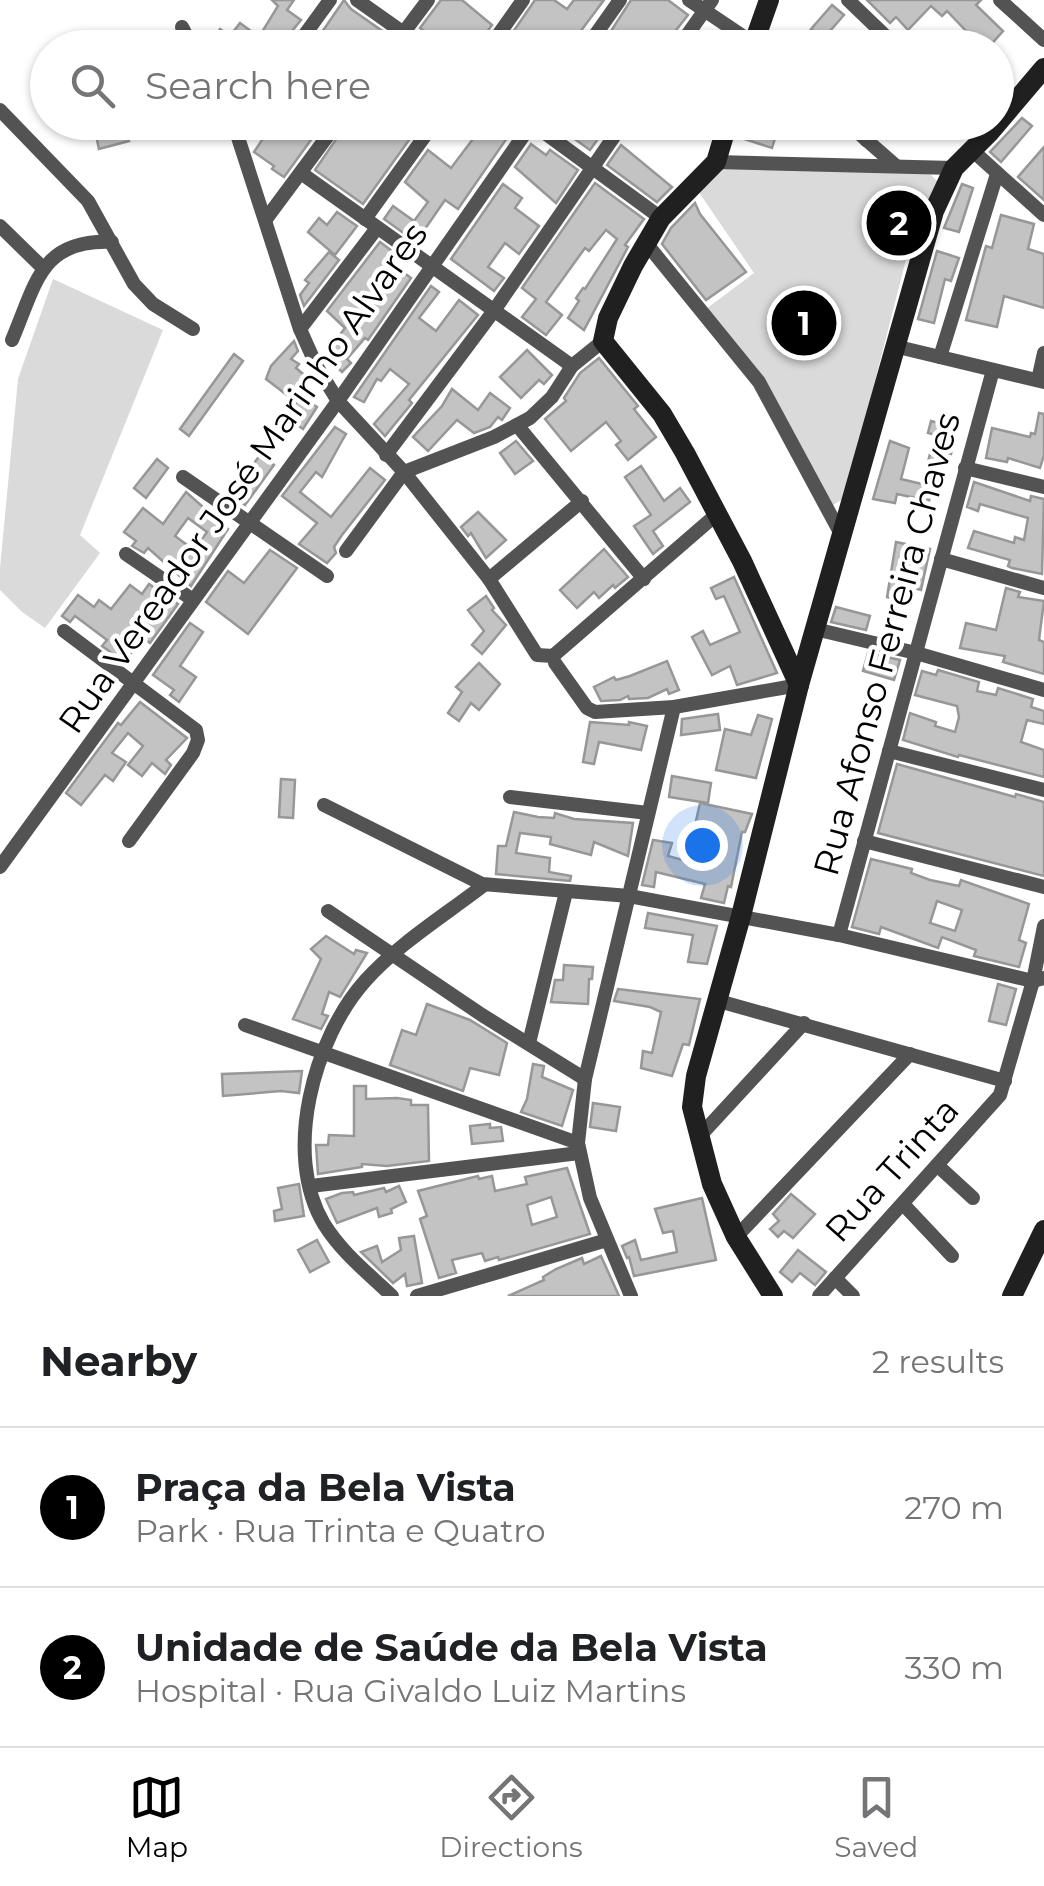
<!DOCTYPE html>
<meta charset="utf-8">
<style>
:root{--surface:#fff;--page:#f2f2f2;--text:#202124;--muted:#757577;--line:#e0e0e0;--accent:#000}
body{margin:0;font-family:Montserrat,sans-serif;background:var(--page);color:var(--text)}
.you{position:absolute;left:702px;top:845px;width:35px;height:35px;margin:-25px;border:8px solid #fff;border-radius:50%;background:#1a73e8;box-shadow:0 0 0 15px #1a73e833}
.badge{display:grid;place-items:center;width:65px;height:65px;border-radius:50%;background:var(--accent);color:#fff;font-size:32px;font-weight:700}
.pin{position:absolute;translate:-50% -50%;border:5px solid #fff;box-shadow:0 2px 10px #0006}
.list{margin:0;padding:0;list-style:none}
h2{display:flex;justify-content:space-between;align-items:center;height:130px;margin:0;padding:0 40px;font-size:42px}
h2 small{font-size:32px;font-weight:400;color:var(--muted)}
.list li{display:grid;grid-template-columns:65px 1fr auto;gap:30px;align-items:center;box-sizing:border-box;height:160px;padding:0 40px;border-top:2px solid var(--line)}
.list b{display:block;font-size:38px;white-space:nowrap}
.list p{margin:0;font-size:32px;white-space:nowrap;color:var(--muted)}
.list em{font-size:32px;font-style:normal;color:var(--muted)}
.icon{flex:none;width:55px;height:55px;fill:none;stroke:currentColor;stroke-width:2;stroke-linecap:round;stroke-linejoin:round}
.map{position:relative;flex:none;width:1044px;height:1296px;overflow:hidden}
.search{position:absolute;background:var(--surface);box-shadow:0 2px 8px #0004;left:30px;right:30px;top:30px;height:110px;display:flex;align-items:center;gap:25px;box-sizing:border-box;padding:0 35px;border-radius:55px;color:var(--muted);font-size:38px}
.sheet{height:450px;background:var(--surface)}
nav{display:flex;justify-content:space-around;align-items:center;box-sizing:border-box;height:140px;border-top:2px solid var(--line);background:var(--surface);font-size:28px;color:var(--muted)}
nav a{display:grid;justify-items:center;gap:5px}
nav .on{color:var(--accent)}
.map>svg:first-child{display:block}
.green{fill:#dadada}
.building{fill:#c3c3c3;stroke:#979797;stroke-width:2.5;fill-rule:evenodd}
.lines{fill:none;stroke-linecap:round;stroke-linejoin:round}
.street{stroke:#535353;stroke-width:14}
.secondary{stroke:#202020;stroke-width:20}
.labels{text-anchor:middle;stroke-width:9;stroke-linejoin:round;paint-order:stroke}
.street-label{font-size:35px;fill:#000;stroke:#fff}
</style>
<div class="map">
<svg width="1044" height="1296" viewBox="0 0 1044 1296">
<rect width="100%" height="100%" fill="#fff"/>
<!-- green -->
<g class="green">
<polygon points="723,168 930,174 938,182 910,244 845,498 833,505 706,309 754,273 696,188"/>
<polygon points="53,279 163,330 80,535 100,553 45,628 22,612 0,590 0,568 18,379"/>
</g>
<!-- building -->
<g class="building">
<polygon points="272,0 294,0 287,10 301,20 278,48 208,48 220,29 230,36 240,23 259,37 278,6"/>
<polygon points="344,0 351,9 388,35 381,48 354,48 342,39 337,48 311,48"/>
<polygon points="441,0 462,0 492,25 475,48 447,48 420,28"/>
<polygon points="535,0 554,0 567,9 574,0 604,0 568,48 502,48"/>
<polygon points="631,0 668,0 688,15 662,48 600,48"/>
<polygon points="867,0 981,0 976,5 1003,31 988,48 955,48 968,33 947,11 942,16 931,6 908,30 896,17 890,23"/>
<polygon points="832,5 844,15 823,39 811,29"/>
<polygon points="1022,118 1032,126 1001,162 990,152"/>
<polygon points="93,122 124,122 129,141 99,149"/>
<polygon points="248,122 324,122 284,177 272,169 274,166 254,152 266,134"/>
<polygon points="348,122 422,122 363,204 315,170"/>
<polygon points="461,122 518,122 458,209 445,200 416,242 384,219 393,206 414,221 428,202 405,182 428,150 451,168 476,135"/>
<polygon points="551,122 610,122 590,150"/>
<polygon points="741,122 780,122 772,148 738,137"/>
<polygon points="531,144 546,155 550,150 578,170 556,203 515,167"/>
<polygon points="621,145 672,187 657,202 607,165"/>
<polygon points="1044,147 1044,200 1018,177"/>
<polygon points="595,183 644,219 625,245 628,247 584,330 568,318 579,301 576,298 583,288 585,289 617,239 606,230 589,251 585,248 546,302 562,315 546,335 522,317 536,299 522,288"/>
<polygon points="503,184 522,198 515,208 539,226 519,254 505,243 488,267 504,278 494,291 451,259"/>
<polygon points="962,184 973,188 959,232 944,228"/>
<polygon points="695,203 700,214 746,272 706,300 662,244 671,228"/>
<polygon points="337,212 357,226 335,255 308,232 319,218 327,225"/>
<polygon points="1001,215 1034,224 1028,249 1044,254 1044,308 1004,296 997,327 966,320 986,246 992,248"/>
<polygon points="380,242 392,251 386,259 411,278 368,340 365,338 347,359 351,363 342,372 324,355 345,328 327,311"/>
<polygon points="937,251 959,258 951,281 945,279 934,323 918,319"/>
<polygon points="329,252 339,260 304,306 300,295 309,283 305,280"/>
<polygon points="431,286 439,292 419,318 436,331 459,300 478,315 409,400 412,403 385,436 374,424 409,384 390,369 381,381 377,379 364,402 354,397"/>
<polygon points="294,341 298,351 291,359 299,364 296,368 308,378 292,399 266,379 271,366"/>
<polygon points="527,350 552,375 544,384 539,380 521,398 500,377"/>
<polygon points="234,354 243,361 189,436 180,429"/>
<polygon points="599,358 638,406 634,409 656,437 628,460 616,445 621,441 606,422 571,451 545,419 566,401 564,398 580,373"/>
<polygon points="452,389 478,410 490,393 510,408 502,420 498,417 490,427 474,433 457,420 428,451 413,437 442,406"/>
<polygon points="301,396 317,407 303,429 286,417"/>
<polygon points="1039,413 1044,414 1044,455 1040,468 1008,458 1007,462 986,458 992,428 1030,437 1031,433 1035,434"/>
<polygon points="931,421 956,428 951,454 941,451 929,501 897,494 895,503 873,499 890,441 909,448 901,479 922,484 935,435 928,433"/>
<polygon points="335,427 346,434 343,439 322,477 316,472 300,492 331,517 370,468 385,480 342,535 334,547 336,553 327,563 299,544 317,523 282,496"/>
<polygon points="516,441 533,461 515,474 500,453"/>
<polygon points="261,454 274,465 245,505 230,494"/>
<polygon points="157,459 168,468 146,498 134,488"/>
<polygon points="641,466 664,501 680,488 690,502 653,531 663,546 653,554 634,526 651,515 625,477"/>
<polygon points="974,482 1030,501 1031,496 1044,499 1042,574 1012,568 1008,566 1010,560 968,548 974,531 1014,543 1015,537 1024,540 1028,518 980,504 978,511 967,507"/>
<path d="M186 492 228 529 191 586 148 548 144 553 132 546 136 541 124 532 143 508 163 524ZM188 518 207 532 194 550 175 536Z"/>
<polygon points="478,512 506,540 486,558 471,533 468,536 461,527"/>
<polygon points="896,542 930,549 921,590 906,586 901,601 887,597"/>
<polygon points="604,549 628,577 615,588 613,585 599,598 594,592 577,608 560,590"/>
<polygon points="270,550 297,568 248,634 206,602 228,571 244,583"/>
<polygon points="734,577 777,673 737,685 730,666 712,675 692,637 703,631 710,645 740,632 724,596 716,599 711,588"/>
<polygon points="149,584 178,604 150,643 143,638 124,662 102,646 107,640 75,616 70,622 62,616 78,595 94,607 99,600 111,609 130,585 142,594"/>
<polygon points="1006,588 1020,592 1018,597 1044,601 1039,640 1044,642 1044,674 1003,662 1005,656 960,648 966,623 996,630"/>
<polygon points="486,596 494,608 492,610 506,625 482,654 472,645 484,631 468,610"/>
<polygon points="836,607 870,616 866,630 831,622"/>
<polygon points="190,623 203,632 180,666 196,677 179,702 170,695 174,690 153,675"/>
<polygon points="868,653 900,660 894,680 863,671"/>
<polygon points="667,661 679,690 669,694 667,689 648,698 629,699 628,696 620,700 601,701 594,687 614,677 616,680 630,676"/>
<polygon points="479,663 500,684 479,710 471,703 459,721 448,713 462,692 456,687"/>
<polygon points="938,670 979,682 977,691 996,695 998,688 1033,699 1031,707 1044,711 1044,724 1027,720 1021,742 1044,750 1044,777 959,755 958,757 903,740 910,713 936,722 935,726 955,732 959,717 957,706 915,695 922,671 936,675"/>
<polygon points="140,702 187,738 166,760 171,765 165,774 152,763 142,776 128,765 143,746 128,733 112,753 126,762 113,781 105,775 81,805 66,793 118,723 121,725"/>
<polygon points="718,714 720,730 681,735 682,719"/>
<polygon points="758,715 772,719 756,778 716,770 725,729 751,735"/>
<polygon points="590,722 629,725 629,722 647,726 641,750 599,742 594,764 583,762"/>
<polygon points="897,764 1015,797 1016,794 1044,802 1044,876 878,833"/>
<polygon points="672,776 711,783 708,803 669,797"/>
<polygon points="281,779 295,780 293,818 279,817"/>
<polygon points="700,803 752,814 745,832 742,832 731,887 728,886 724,903 701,898 705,884 656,872 654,887 642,885 653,840 672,843 668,856 704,866 708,823 696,821"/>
<polygon points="514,812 538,817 554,818 555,813 574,819 633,823 628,856 594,842 591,855 550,844 551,837 520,833 516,853 550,858 549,872 571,876 570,881 496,874 498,846 506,846"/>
<path d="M871 859 912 869 911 873 930 880 959 886 961 880 1029 904 1019 940 1026 943 1019 967 974 956 976 950 942 937 938 948 881 927 879 934 852 927ZM937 901 962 910 955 931 930 923Z"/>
<polygon points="648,913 717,926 707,964 688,962 693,935 645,928"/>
<polygon points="326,936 354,954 356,950 367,953 340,997 329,992 322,1014 328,1016 321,1029 293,1019 321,959 311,949"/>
<polygon points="564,965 593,967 592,979 589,979 588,1004 551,1002 555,980 563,980"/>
<polygon points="998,984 1016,989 1006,1025 989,1021"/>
<polygon points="618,989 700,999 689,1045 683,1044 672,1076 641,1068 643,1051 652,1053 661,1012 650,1007 614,1001"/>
<polygon points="427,1004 470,1020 507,1043 499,1075 470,1068 463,1091 390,1065 402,1030 416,1035"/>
<polygon points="533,1064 544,1066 542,1077 573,1090 562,1126 521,1112 527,1099"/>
<polygon points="302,1071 299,1093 281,1091 223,1096 222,1074"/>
<polygon points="354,1086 366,1086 366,1099 397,1098 411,1100 411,1105 428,1105 429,1161 387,1166 362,1164 362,1167 318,1174 316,1145 328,1145 329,1135 354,1136"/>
<polygon points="593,1103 620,1107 616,1131 590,1127"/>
<polygon points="490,1124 490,1128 501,1127 503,1141 472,1144 470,1126"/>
<path d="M567 1168 590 1234 499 1260 498 1257 485 1261 482 1253 452 1260 456 1273 439 1278 420 1219 427 1216 418 1191 478 1176 479 1179 492 1176 495 1191 527 1184 525 1177ZM551 1197 557 1217 532 1225 527 1205Z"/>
<polygon points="299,1184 304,1216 275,1221 274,1211 282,1209 278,1188"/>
<polygon points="399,1186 406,1202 391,1209 392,1213 379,1217 377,1208 337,1223 326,1199 342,1193 353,1192 354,1195 384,1188 386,1192"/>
<polygon points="791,1194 815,1214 793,1238 784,1231 778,1237 770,1229 779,1221 773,1214"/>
<polygon points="702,1198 716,1260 634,1276 629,1257 627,1258 622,1246 635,1240 641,1260 677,1252 673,1231 663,1233 655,1209"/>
<polygon points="414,1236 422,1283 407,1286 405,1274 393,1283 361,1252 377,1246 382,1262 401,1250 399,1238"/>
<polygon points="317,1240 329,1262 310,1272 298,1250"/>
<polygon points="798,1250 826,1272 815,1285 800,1273 792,1282 780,1272"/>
<polygon points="601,1256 619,1296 508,1296 544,1280 543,1277 556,1269 582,1258 584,1264"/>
</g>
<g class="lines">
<!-- street -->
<g class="street">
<polyline points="357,0 425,48"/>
<polyline points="689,0 759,47"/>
<polyline points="848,0 898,48"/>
<polyline points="1000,0 1044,40"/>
<polyline points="182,27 193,48"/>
<polyline points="295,48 330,0"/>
<polyline points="392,48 428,0"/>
<polyline points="489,48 523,0"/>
<polyline points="586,48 620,0"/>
<polyline points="678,48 712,0"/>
<polyline points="0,110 88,201 134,284 153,304 193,329"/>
<polyline points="233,122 300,329 317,367 338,401 404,472 489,579 537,655 553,656 717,514"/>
<polyline points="530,122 661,218"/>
<polyline points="846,122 895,165"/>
<polyline points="866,140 882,122"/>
<polyline points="973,151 1044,215"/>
<polyline points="716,162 954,168"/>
<polyline points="301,173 572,366"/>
<polyline points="266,219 338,122"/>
<polyline points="365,219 435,122"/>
<polyline points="0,226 43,268"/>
<polyline points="646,243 759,382 842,536"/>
<polyline points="300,329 377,228"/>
<path d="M12 340C36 284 40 239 112 242"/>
<polyline points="894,346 1044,382"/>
<polyline points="940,357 997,174"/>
<polyline points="1038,380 1044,353"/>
<polyline points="517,425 644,579"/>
<polyline points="386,455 493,312 624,122"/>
<polyline points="965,468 1044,487"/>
<polyline points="183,477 327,576"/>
<polyline points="346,551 404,472 494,437 530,418 552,397 572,366 603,341"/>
<polyline points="126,554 193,600"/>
<polyline points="941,559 1044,588"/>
<polyline points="489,579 582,501"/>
<polyline points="815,629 916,653 1044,690"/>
<polyline points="64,631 196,730 198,740 193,753 129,841"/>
<polyline points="555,663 587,708 595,712 674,707 799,685"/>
<polyline points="889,751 1044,790"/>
<polyline points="510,797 648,813"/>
<polyline points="324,805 482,884 629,896 839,935 1033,981 1044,978"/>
<polyline points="864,841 1044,887"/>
<polyline points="0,867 338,401 533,122"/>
<polyline points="328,911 482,1015 585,1079"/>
<polyline points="839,935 993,370"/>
<polyline points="715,1000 1005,1081"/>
<polyline points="245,1025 578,1143"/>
<polyline points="529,1043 566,892"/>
<polyline points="698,1138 804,1023"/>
<polyline points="937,1165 973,1198"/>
<polyline points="311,1186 579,1153"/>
<polyline points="903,1204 952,1256"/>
<polyline points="736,1237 910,1054"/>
<polyline points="835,1278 853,1296"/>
<path d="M392 1296C368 1273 342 1253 324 1224 282 1154 314 1038 365 981 398 944 445 915 484 885"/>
<polyline points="417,1296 607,1240"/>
<polyline points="631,1296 590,1198 578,1143 585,1079 674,707"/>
<polyline points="819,1296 1000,1095 1033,981 1044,926"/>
</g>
<!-- secondary -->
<g class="secondary">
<polyline points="752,48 769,0"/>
<polyline points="728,122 716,162 661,218 633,266 608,318 603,341 662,414 685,453 742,561 799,685"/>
<polyline points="773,1296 736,1237 712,1184 692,1107 696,1076 741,916 799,685 934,211 954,168 989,133 1044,68"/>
<polyline points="1012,1296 1044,1230"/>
</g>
</g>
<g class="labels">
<!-- street labels -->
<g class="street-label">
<text transform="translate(243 478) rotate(-55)" y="12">Rua Vereador José Marinho Alvares</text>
<text transform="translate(887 644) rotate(-75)" y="12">Rua Afonso Ferreira Chaves</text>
<text transform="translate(892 1170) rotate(-48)" y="12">Rua Trinta</text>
</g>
</g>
</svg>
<div class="you"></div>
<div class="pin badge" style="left:804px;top:323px">1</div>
<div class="pin badge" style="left:899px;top:223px">2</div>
<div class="search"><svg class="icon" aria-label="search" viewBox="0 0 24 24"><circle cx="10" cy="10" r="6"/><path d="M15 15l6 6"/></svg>Search here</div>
</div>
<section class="sheet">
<h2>Nearby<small>2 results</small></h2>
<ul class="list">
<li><span class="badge">1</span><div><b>Praça da Bela Vista</b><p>Park · Rua Trinta e Quatro</p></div><em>270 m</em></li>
<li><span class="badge">2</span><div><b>Unidade de Saúde da Bela Vista</b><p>Hospital · Rua Givaldo Luiz Martins</p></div><em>330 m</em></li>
</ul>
</section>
<nav>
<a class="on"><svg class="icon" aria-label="map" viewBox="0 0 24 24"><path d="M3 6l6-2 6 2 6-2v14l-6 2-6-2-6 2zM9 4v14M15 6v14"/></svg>Map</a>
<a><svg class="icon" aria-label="directions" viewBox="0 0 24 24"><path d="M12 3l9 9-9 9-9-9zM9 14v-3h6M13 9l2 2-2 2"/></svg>Directions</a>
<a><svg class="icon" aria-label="saved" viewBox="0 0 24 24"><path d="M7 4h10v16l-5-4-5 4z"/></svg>Saved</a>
</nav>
